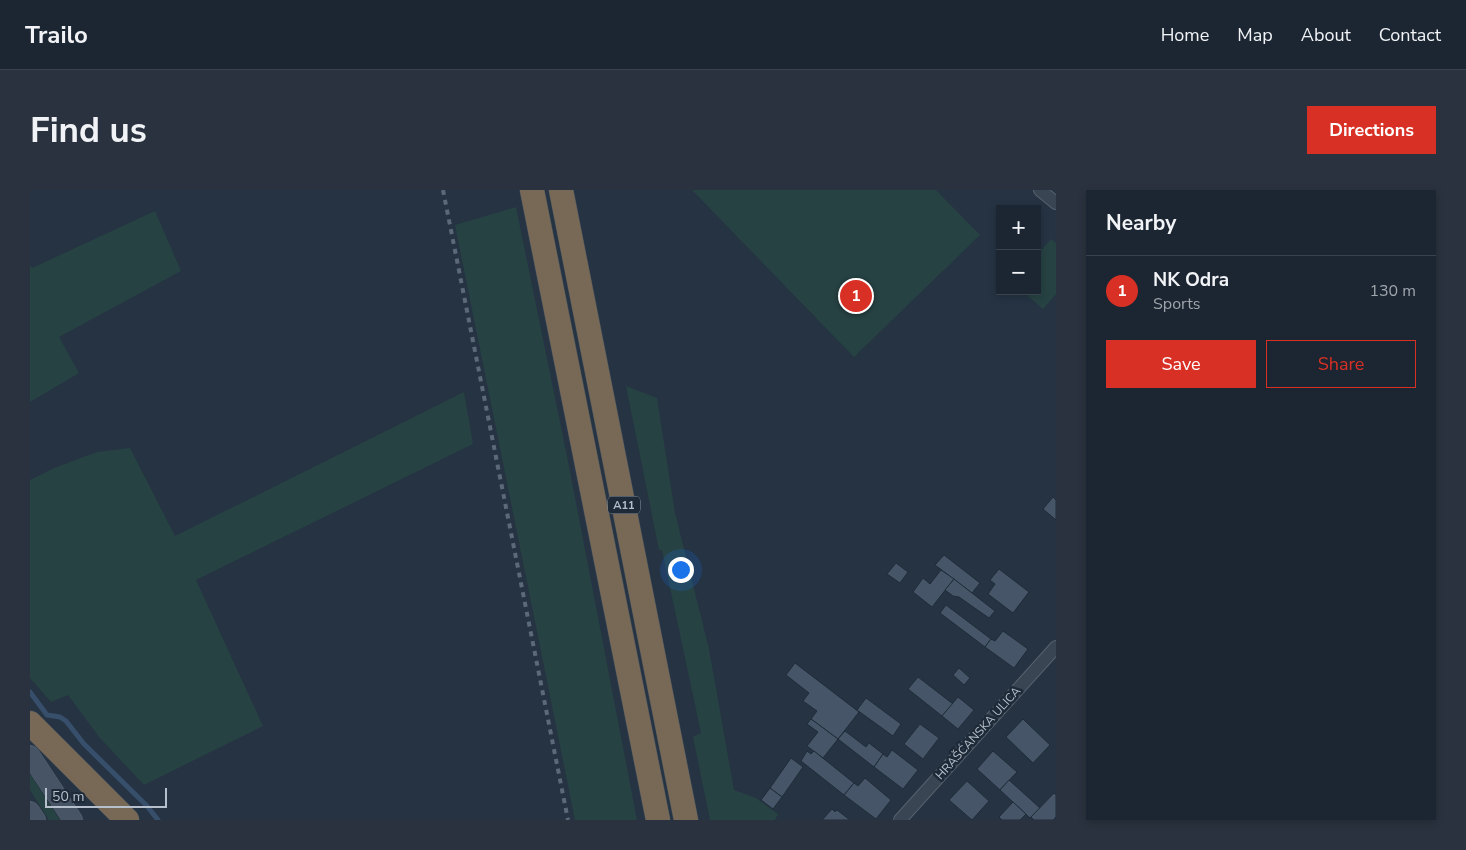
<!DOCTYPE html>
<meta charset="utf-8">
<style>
:root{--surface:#1c2632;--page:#29323e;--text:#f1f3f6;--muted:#a0a5ac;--line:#3a434d;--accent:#d93025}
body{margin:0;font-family:"Nunito Sans",sans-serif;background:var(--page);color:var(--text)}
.controls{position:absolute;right:15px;top:15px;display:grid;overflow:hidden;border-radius:0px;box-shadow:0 2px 8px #0003}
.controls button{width:45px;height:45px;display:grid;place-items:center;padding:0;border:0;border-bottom:1px solid var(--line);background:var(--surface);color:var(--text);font:25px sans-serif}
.scale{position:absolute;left:15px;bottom:12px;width:122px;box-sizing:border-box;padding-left:5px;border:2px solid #b6c0cc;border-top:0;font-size:14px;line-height:18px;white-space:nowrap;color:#b6c0cc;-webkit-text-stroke:4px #1e2a37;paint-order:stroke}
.you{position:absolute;left:650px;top:379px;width:18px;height:18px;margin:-12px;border:4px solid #fff;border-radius:50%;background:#1a73e8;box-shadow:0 0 0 8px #1a73e833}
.badge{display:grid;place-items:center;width:32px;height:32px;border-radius:50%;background:var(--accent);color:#fff;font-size:16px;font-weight:700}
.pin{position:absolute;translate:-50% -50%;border:2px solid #fff;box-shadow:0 1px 5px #0006}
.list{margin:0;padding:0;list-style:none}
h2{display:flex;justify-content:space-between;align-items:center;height:65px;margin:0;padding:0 20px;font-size:21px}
h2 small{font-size:16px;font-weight:400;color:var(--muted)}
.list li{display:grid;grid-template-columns:32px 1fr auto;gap:15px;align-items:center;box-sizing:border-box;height:70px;padding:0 20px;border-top:1px solid var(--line)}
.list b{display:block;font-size:19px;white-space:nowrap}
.list p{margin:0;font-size:16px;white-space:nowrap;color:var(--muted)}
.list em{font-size:16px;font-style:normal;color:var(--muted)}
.actions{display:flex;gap:10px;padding:15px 20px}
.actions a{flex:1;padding:11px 0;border:1px solid var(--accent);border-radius:0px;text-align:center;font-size:18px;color:var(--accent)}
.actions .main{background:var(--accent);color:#fff}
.map{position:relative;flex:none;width:1026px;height:630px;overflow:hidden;border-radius:0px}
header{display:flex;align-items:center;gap:30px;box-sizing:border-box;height:70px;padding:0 25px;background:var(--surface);border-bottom:1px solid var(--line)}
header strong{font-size:24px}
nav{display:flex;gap:28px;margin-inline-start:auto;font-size:18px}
.intro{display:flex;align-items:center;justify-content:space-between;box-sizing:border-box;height:120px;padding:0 30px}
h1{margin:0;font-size:35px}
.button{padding:12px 22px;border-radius:0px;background:var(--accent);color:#fff;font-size:18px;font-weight:700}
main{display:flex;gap:30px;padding:0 30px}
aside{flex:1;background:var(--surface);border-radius:0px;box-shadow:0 2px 8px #0003}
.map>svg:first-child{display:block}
.green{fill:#274243}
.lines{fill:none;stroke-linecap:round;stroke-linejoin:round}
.stream{stroke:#384f6b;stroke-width:5}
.building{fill:#465567;stroke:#202c39}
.minor-casing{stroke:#57636f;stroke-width:14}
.secondary-casing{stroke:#57636f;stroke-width:20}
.motorway-casing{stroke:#44505c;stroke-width:25}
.minor{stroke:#394552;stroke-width:12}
.secondary{stroke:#475465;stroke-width:19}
.motorway{stroke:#786956;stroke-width:24}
.rail{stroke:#5b6979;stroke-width:4;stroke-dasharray:5 5;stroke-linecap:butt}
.labels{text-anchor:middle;stroke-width:5;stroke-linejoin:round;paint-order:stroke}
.shield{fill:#1e2a37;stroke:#88939f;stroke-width:1}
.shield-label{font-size:11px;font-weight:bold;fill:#b6c0cc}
.street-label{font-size:12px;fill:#b6c0cc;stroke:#1e2a37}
</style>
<header>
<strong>Trailo</strong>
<nav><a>Home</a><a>Map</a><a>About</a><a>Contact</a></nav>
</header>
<div class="intro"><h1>Find us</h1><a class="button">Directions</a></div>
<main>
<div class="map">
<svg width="1026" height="630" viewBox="0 0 1026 630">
<rect width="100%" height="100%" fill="#253343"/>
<!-- green -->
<g class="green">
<polygon points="662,0 906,0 950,45 824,167"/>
<polygon points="486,17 538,271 607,630 545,630 425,35"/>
<polygon points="125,21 151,81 29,147 49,183 0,212 0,75 2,78"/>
<polygon points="1021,49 1026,53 1026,104 1013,119 992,101 1007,101 1007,65"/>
<polygon points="596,196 627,208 645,323 679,459 704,600 726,608 748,624 745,630 680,630 663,547 671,543 632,360 629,360"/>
<polygon points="434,202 443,254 166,390 233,536 114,595 69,547 38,505 21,512 0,488 0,290 24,278 67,262 100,258 145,346"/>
<polygon points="0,584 30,630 19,630 0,600"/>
</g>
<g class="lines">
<!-- stream -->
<polyline class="stream" points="0,502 17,525 30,527 36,531 54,554 117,616 128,630"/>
</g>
<!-- building -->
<g class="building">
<polygon points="1023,307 1026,310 1026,330 1013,319"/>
<polygon points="914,365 950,393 942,403 905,375"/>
<polygon points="866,373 878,382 870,393 857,384"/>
<polygon points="969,379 999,402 983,423 958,404 965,394 960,390"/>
<polygon points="911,380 924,389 902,417 883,402 893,388 900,394"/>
<polygon points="924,389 965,421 959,428 929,407 923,406 915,400"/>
<polygon points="916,415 961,449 955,457 910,423"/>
<polygon points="973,441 998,459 984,478 955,457 961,449 965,451"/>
<polygon points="765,473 829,522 808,549 781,529 787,521 773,511 779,503 756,485"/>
<polygon points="929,478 940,488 934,495 923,485"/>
<polygon points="888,487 923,514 912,526 878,499"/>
<polygon points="928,507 944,520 928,539 912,526"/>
<polygon points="836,508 871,534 863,546 827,520"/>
<polygon points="781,529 808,549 793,568 777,556 788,542 777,534"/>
<polygon points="993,529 1020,555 1003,573 976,547"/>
<polygon points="890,534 909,548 893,569 874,554"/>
<polygon points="815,541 836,557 839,553 853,564 844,577 808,549"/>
<polygon points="862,560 888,580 873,599 844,577 853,564 857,567"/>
<polygon points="777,561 781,564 784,561 824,593 814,605 771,571"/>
<polygon points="963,561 987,582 970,600 947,579"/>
<polygon points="761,568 773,577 752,607 740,598"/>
<polygon points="835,588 861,610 846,629 814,605 824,593 828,596"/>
<polygon points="979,590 1010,618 1000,628 970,600"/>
<polygon points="937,591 959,611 942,630 919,610"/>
<polygon points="740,598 752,607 743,619 731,610"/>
<polygon points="1024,603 1026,605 1026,627 1023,630 1004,630 1001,627"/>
<polygon points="983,612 996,624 990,630 972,630 969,627"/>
<polygon points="802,619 805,622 807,620 820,630 792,630"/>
</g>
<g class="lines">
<defs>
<g id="minor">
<polyline points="1010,0 1026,13"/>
<polyline points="870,630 1026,457"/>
</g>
<g id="secondary">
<polyline points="0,565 43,630"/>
<polyline points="0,621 6,630"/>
</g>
<g id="motorway">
<polyline points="502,0 628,630"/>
<polyline points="531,0 656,630"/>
<polyline points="0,533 97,630"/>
</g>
</defs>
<!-- minor casing -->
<use href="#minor" class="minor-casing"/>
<!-- secondary casing -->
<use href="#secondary" class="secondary-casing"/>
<!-- motorway casing -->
<use href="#motorway" class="motorway-casing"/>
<!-- minor -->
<use href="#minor" class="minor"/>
<!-- secondary -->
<use href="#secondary" class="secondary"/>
<!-- motorway -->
<use href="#motorway" class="motorway"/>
<!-- rail -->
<polyline class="rail" points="413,0 538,630"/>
</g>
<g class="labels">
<!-- shield labels -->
<rect class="shield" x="578" y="306.5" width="32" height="17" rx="4"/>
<g class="shield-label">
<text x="594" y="319">A11</text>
</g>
<!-- street labels -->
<g class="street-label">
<text transform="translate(948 543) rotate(-48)" y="4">HRAŠĆANSKA ULICA</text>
</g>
</g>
</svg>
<div class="controls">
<button>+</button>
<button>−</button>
</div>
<div class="scale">50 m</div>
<div class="you"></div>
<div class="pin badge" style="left:826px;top:106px">1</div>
</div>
<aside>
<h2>Nearby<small></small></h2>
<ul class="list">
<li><span class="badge">1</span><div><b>NK Odra</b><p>Sports</p></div><em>130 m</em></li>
</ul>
<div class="actions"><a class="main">Save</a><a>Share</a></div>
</aside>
</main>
